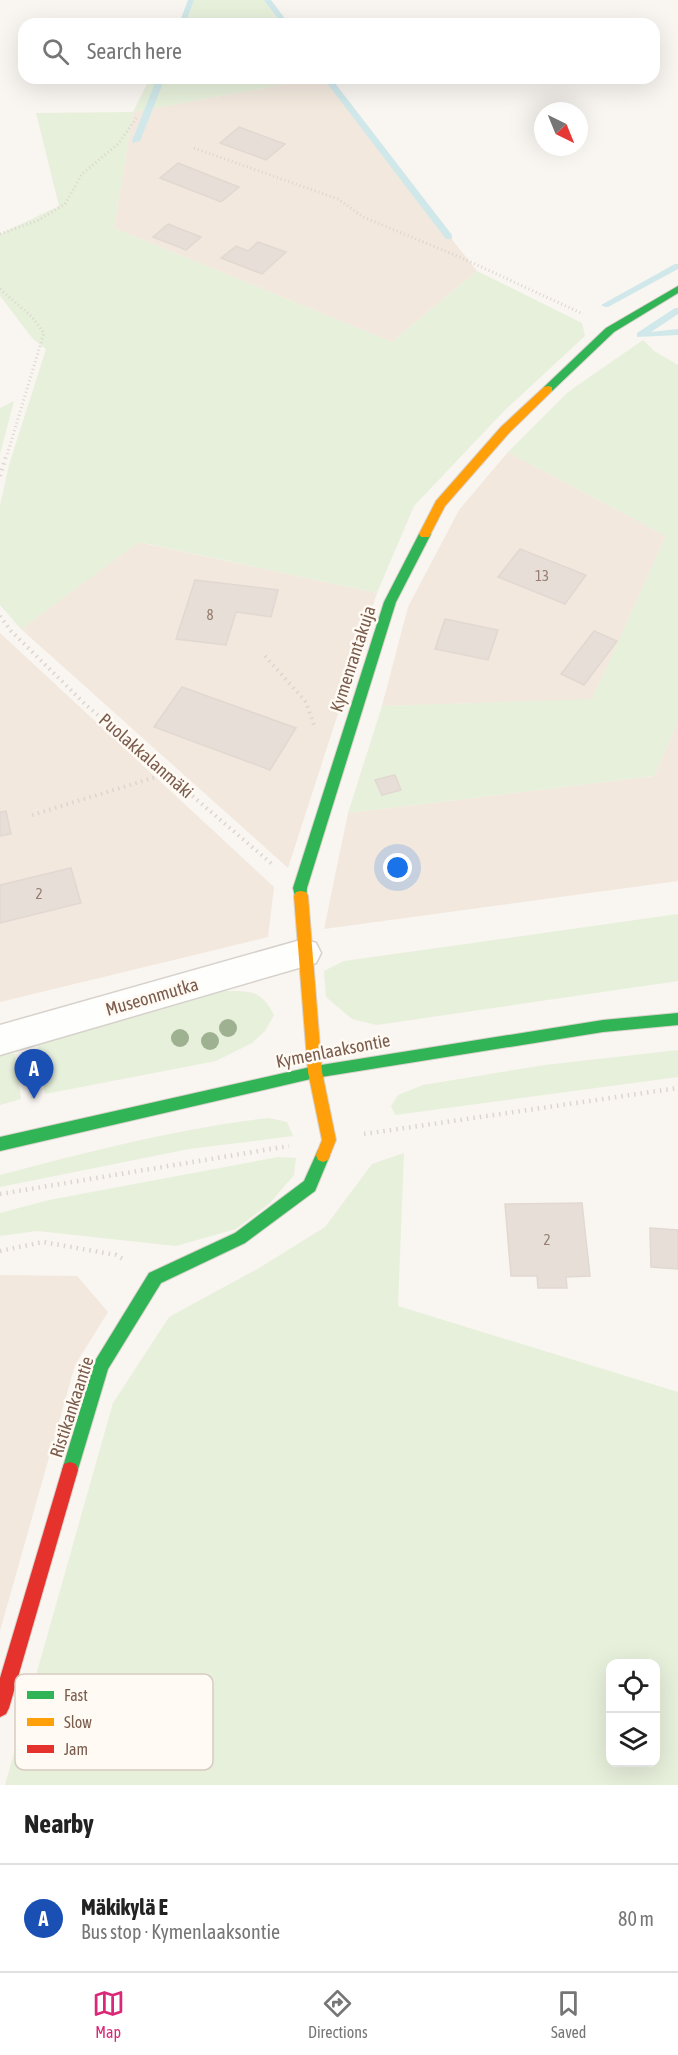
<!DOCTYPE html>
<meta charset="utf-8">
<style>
:root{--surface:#fff;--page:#f2f2f2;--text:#222;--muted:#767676;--line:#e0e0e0;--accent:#db2777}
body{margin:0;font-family:"Asap Condensed",sans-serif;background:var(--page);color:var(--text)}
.controls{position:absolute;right:18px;bottom:18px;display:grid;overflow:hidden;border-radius:12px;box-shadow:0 6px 24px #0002}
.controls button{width:54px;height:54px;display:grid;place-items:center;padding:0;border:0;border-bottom:2px solid var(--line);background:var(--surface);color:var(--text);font:30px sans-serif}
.compass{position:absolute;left:534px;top:102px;width:54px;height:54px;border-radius:50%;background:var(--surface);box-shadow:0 6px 24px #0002;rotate:137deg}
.you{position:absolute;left:398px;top:868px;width:21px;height:21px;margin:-15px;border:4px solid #fff;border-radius:50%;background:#1a73e8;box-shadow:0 0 0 9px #1a73e833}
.badge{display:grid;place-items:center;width:39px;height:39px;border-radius:50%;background:var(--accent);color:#fff;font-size:20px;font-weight:700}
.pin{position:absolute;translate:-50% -50px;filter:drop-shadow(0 2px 3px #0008)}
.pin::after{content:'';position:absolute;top:32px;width:21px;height:18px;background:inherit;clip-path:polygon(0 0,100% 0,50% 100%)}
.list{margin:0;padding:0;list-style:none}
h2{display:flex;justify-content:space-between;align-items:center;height:78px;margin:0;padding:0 24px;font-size:26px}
h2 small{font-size:20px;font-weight:400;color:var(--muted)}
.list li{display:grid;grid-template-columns:39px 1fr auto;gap:18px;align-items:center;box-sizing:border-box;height:108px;padding:0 24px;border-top:2px solid var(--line)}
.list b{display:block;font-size:22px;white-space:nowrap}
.list p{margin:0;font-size:20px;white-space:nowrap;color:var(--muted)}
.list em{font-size:20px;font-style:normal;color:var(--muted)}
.icon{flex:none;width:33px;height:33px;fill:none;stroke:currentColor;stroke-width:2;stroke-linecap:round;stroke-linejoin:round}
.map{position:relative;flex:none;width:678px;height:1785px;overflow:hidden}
.search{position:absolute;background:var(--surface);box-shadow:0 6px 24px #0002;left:18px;right:18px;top:18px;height:66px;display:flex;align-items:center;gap:15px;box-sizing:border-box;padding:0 21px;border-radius:18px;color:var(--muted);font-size:22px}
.sheet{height:186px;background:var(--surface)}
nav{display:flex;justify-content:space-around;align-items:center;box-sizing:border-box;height:84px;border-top:2px solid var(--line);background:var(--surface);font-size:16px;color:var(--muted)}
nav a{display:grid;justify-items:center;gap:3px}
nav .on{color:var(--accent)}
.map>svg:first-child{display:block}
.residential{fill:#f2e8de}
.green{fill:#e7f0db;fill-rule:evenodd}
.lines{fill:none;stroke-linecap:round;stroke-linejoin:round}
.stream{fill:#d0e8ea;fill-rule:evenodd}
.building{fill:#e6ded7;stroke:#e2d8d2;stroke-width:1.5}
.street-casing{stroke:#d7d1cb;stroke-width:3}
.fast-casing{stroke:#d9d2cb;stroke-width:2}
.slow-casing{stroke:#d9d2cb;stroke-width:2}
.jam-casing{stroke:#d9d2cb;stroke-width:2}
.path-far2{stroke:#dcd5d0;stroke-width:3;stroke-dasharray:1 3;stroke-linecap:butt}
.path-far1{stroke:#dcd5d0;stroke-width:4;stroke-dasharray:1.5 4.5;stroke-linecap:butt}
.path{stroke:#dcd5d0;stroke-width:4.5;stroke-dasharray:1.5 5;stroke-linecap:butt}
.street{fill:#fefefd;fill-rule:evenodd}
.fast{fill:#30b455;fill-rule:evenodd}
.slow{fill:#ff9f0a;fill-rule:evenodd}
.jam{fill:#e5322d;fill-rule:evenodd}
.tree{fill:#9eb190}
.labels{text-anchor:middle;stroke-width:5;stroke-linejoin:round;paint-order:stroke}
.number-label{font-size:15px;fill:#977e72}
.street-label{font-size:18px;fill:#7a5c4d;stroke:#fffaf3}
.key{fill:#fffaf3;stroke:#d7cbc1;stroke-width:1.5}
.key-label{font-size:16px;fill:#7a5c4d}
</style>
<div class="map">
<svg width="678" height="1785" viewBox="0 0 678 1785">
<rect width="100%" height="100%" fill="#f9f5f0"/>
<!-- residential -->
<g class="residential">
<polygon points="319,78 324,78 477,271 392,342 114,228 133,112"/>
<polygon points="508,452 666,536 592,700 382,706 408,607 459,510"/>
<polygon points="138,542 377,593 288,868 21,629"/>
<polygon points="0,633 274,887 268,937 0,1002"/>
<polygon points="678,721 678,881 324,929 348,813 654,776"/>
<polygon points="0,1275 77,1276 108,1312 75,1365 0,1631"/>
</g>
<!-- green -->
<g class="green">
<polygon points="190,0 264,0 282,24 178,24"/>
<polygon points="150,78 319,78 133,112 114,228 392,342 477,271 582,323 585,336 504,411 414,506 377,593 139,542 21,629 0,605 0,505 9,465 46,349 33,339 0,296 0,234 59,206 36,113 133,112"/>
<polygon points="643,340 654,351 678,365 678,721 654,776 348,813 382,706 592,699 666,536 508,452 568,392"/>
<polygon points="14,401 0,454 0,408"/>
<polygon points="678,914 678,981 377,1025 352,1019 326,997 324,971 344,961"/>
<path d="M224 991C251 991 261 990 274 1015L265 1031 252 1043 216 1061 45 1094 37 1040Z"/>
<polygon points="678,1050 678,1077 395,1115 391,1106 398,1095 423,1085 545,1065"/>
<polygon points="0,1052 15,1054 21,1099 0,1105"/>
<path d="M269 1118 287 1122 293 1136 189 1149 0 1187V1175C88 1152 179 1128 269 1118Z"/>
<path d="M404 1153 398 1306 678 1392V1785H5L113 1403 169 1317 259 1268 325 1227 372 1164ZM610 1664H656V1762H610Z"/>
<polygon points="278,1157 296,1158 294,1175 270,1203 236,1229 176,1246 37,1231 0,1236 0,1213 49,1200"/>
</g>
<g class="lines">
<!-- stream -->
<g class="stream">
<polygon points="188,0 194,0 185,24 179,24"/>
<polygon points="264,0 271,0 289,24 282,24"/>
<polygon points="157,78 165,78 140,141 133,143 132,141"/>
<polygon points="323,78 331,78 452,235 452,239 446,239"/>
<polygon points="675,264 678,264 678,269 608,307 605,307 601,305"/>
<polygon points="675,308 678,308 678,314 651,332 678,329 678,335 637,337 637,333"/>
</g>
</g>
<!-- building -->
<g class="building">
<polygon points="239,127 285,144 266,160 220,143"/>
<polygon points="178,163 239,187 221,202 160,178"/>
<polygon points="168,224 201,237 186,250 153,237"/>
<polygon points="258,242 286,252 262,274 221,258 236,246 248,251"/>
<polygon points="520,549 586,575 565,604 498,577"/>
<polygon points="195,580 278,590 271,617 236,612 226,645 176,639"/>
<polygon points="445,619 498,630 488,660 435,649"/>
<polygon points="594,631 617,641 584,685 561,674"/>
<polygon points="182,687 296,728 270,770 154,727"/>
<polygon points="395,775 401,790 382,795 375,780"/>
<polygon points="6,811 11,834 0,836 0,812"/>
<polygon points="71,868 81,903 0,923 0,885"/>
<polygon points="582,1203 590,1276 566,1277 567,1288 538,1288 537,1276 511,1276 505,1204"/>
<polygon points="650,1228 678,1230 678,1269 651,1267"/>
</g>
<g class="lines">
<defs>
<polygon id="street" points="304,939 316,943 321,953 316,963 0,1055 0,1025"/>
<g id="fast">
<polygon points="678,286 678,293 614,332 552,391 544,391 544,387 606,328"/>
<polygon points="425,530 431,534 396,602 307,888 306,900 296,900 293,888 384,602 419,534"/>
<polygon points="678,1013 678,1025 603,1032 315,1078 0,1151 0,1137 315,1066 603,1020"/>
<polygon points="323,1148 328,1150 330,1155 315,1191 245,1243 161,1283 108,1369 76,1476 70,1478 64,1476 62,1470 95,1361 149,1273 235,1233 304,1181 318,1150"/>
</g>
<g id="slow">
<polygon points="548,386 552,387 552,391 509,433 445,506 429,537 421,537 419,534 436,501 501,427 544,387"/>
<polygon points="301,891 306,892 308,896 322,1072 336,1140 328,1160 323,1162 318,1160 316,1155 322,1140 308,1072 294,896 296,892"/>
</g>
<polygon id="jam" points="70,1462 76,1464 78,1470 9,1708 6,1714 0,1717 0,1678 62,1470 64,1464"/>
</defs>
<!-- street casing -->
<use href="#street" class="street-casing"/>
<!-- fast casing -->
<use href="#fast" class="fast-casing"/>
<!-- slow casing -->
<use href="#slow" class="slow-casing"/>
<!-- jam casing -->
<use href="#jam" class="jam-casing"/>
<!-- path-far2 -->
<g class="path-far2">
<polyline points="194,148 338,199 363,217 462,258 583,314"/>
<polyline points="0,234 39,220 65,204 82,174 119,143 137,117"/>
<polyline points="0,289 32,317 44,333 7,455"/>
</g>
<!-- path-far1 -->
<g class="path-far1">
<polyline points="0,476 7,453"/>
<polyline points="0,616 11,631 86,705 272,864"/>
<polyline points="265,656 306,702 315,728"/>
<polyline points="32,815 166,774"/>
</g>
<!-- path -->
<g class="path">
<polyline points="28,1064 34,1099"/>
<polyline points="364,1134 678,1088"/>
<polyline points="0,1194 289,1146"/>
<polyline points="0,1251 43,1242 116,1255 123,1259"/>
</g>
<!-- street -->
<use href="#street" class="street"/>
<!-- fast -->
<use href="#fast" class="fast"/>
<!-- slow -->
<use href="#slow" class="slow"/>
<!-- jam -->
<use href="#jam" class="jam"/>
</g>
<!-- trees -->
<g class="tree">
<circle cx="228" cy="1028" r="9"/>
<circle cx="180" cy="1038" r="9"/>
<circle cx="210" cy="1041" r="9"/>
</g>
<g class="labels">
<!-- number labels -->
<g class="number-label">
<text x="542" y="581">13</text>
<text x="210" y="620">8</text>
<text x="39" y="899">2</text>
<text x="547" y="1245">2</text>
</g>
<!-- street labels -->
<g class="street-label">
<text transform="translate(353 659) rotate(-72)" y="6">Kymenrantakuja</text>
<text transform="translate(146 756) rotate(41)" y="6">Puolakkalanmäki</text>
<text transform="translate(152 997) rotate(-16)" y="6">Museonmutka</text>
<text transform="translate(333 1051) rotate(-11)" y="6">Kymenlaaksontie</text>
<text transform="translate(72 1407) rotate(-72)" y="6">Ristikankaantie</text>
</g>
</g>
<!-- legend -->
<rect x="15" y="1674" width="198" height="96" rx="9" class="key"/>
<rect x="27" y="1691" width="27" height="8" fill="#30b455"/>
<rect x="27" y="1718" width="27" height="8" fill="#ff9f0a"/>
<rect x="27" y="1745" width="27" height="8" fill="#e5322d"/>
<g class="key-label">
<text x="64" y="1701">Fast</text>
<text x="64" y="1728">Slow</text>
<text x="64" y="1755">Jam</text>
</g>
</svg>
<div class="controls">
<button><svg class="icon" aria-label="locate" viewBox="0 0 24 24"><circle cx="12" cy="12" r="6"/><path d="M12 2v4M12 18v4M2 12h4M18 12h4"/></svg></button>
<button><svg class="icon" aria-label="layers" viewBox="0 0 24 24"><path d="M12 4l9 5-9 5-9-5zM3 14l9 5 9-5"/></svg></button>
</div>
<svg class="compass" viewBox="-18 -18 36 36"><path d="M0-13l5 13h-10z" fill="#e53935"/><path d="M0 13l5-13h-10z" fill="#767676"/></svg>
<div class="you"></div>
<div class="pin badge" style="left:34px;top:1099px;background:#1a4fb4">A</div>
<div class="search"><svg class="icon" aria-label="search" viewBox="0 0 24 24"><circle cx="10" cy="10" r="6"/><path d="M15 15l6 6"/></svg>Search here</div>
</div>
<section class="sheet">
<h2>Nearby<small></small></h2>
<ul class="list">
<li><span class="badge" style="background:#1a4fb4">A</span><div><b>Mäkikylä E</b><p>Bus stop · Kymenlaaksontie</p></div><em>80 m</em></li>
</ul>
</section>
<nav>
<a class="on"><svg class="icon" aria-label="map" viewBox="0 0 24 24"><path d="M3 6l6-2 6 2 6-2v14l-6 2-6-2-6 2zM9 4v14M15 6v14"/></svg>Map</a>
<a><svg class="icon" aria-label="directions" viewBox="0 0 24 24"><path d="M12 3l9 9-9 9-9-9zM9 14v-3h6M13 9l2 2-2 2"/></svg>Directions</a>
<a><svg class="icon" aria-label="saved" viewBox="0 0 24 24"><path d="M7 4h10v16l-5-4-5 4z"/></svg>Saved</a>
</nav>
